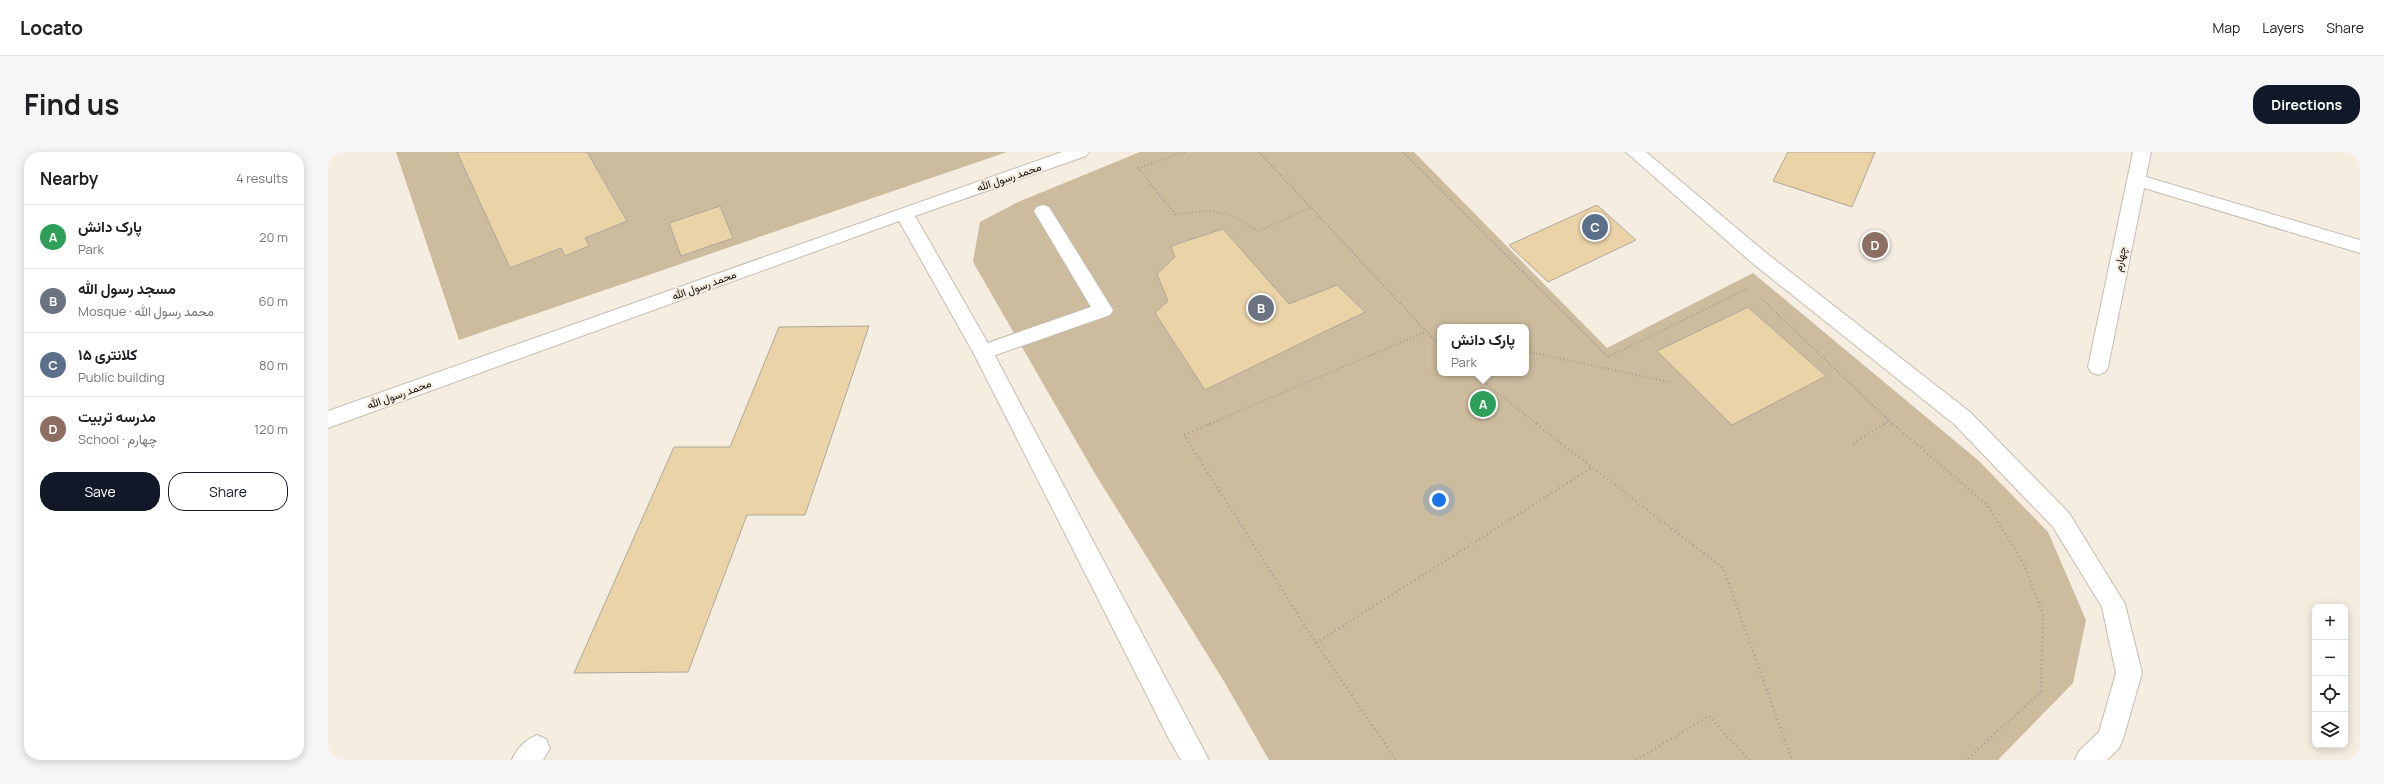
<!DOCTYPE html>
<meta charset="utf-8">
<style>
:root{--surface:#fff;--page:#f6f6f6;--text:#202124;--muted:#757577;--line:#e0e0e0;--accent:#111827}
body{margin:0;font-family:Manrope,Vazirmatn,sans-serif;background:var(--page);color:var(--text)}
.controls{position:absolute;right:12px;bottom:12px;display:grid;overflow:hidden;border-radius:8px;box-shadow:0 2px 10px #0003}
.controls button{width:36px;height:36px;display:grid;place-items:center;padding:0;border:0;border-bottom:1px solid var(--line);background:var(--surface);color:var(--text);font:20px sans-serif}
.you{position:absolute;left:1111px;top:348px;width:14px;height:14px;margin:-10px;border:3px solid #fff;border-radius:50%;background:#1a73e8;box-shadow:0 0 0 6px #1a73e833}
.badge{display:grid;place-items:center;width:26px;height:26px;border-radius:50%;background:var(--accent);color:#fff;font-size:13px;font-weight:700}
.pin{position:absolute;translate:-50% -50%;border:2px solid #fff;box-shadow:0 1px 4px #0006}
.popup{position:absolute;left:1109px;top:172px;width:92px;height:52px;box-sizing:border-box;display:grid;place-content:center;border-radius:8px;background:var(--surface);filter:drop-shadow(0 1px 3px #0005);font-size:13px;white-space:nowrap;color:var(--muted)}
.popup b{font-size:15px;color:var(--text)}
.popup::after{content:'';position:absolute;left:50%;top:100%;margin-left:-8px;border:8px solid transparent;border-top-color:var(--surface)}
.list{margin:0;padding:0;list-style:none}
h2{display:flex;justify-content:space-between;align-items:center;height:52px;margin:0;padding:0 16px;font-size:17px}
h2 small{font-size:13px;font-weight:400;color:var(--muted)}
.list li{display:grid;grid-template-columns:26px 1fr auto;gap:12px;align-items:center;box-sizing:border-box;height:64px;padding:0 16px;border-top:1px solid var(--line)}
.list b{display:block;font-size:15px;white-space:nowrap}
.list p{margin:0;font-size:13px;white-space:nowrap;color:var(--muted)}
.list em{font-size:13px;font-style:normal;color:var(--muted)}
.actions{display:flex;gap:8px;padding:12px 16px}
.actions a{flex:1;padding:9px 0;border:1px solid var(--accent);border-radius:16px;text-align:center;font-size:14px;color:var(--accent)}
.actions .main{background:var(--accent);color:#fff}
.icon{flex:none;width:22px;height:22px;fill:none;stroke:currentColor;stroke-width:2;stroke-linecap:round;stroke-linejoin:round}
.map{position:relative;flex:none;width:2032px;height:608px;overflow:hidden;border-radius:16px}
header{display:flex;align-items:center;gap:24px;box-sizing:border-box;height:56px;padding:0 20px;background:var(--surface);border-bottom:1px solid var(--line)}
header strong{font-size:19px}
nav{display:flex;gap:22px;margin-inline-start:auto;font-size:14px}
.intro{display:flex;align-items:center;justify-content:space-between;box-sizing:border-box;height:96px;padding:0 24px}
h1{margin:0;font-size:28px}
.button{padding:10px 18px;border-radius:16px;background:var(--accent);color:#fff;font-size:14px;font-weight:700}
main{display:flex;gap:24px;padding:0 24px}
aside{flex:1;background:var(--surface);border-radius:16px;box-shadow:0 2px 10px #0003}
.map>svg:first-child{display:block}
.green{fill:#ccbb9d;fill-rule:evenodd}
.building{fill:#ebd3a8;stroke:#aea79b}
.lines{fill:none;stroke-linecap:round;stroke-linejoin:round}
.service-casing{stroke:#c4bdb0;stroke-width:2}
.minor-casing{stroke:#c4bdb0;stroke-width:2}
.tertiary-casing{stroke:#c4bdb0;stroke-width:2}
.path-far1{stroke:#a39e94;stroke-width:2;stroke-dasharray:1 2.5;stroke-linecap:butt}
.path{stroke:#a39e94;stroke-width:2.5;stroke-dasharray:1 3.5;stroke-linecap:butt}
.service{fill:#fff;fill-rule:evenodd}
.minor{fill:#fff;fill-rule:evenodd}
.tertiary{fill:#fff;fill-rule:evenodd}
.labels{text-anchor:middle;stroke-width:4;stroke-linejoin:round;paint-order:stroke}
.street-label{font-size:11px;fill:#15120e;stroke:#f4ede0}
</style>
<header>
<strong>Locato</strong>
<nav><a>Map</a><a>Layers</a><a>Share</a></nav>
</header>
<div class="intro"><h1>Find us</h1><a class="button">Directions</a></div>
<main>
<aside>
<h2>Nearby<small>4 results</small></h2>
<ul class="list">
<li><span class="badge" style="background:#2e9e5b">A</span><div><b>پارک دانش</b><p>Park</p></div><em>20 m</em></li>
<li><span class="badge" style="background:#6b7280">B</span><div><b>مسجد رسول الله</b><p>Mosque · محمد رسول الله</p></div><em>60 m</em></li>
<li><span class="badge" style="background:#5c6f8a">C</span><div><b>کلانتری ۱۵</b><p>Public building</p></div><em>80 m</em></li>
<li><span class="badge" style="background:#8d6e63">D</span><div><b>مدرسه تربیت</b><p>School · چهارم</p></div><em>120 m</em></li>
</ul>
<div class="actions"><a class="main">Save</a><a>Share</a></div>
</aside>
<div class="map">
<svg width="2032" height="608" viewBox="0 0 2032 608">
<rect width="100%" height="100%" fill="#f4ede0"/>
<!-- green -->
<g class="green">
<polygon points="68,0 679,0 131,188"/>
<path d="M812 0H1086L1279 196 1425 121 1651 309 1720 380 1758 468 1745 531 1670 608H941L897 531 766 320 645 110 652 70 690 50ZM1112 175H1198V221H1112Z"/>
</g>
<!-- building -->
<g class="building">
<polygon points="129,0 259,0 299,69 257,86 261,94 237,104 233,96 182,116"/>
<polygon points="1460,0 1547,0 1524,55 1445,29"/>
<polygon points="1269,53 1308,88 1220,130 1181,93"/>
<polygon points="392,54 405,86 353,104 341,71"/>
<polygon points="895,77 961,152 1009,133 1037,160 877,238 827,161 840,149 829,122 847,105 843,94"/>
<polygon points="1420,155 1498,224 1404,273 1329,199"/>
<polygon points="541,174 477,363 419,363 360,520 246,521 346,295 402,295 451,175"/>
</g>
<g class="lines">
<defs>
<polygon id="service" points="715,53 721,55 785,158 782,163 662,205 655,208 648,205 645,200 648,195 763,155 706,59 709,55"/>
<g id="minor">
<polygon points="1805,0 1823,0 1818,25 2032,88 2032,101 1816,36 1780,215 1777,220 1770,223 1763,220 1760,215"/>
<path d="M209 583 218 587 222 596 215 608H184C189 596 197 588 209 583Z"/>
</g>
<g id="tertiary">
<polygon points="734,0 761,0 758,4 587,64 665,200 881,608 853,608 842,589 645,200 571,69 0,276 0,259"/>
<polygon points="1298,0 1318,0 1437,100 1642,260 1741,361 1797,452 1814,521 1795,587 1791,596 1779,608 1747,608 1751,599 1771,580 1788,521 1774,455 1725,375 1626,272 1423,110"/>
</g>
</defs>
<!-- service casing -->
<use href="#service" class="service-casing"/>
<!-- minor casing -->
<use href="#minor" class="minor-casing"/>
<!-- tertiary casing -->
<use href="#tertiary" class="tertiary-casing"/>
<!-- path-far1 -->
<g class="path-far1">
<polyline points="857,0 810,16 847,62 883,59 903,63 930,79 984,55"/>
<polyline points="931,0 1112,194"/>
<polyline points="1075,0 1280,205 1422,135"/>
<polyline points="1433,146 1561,269"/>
<polyline points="1198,199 1345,231"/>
<polyline points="1145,221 1210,273"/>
<polyline points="879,273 1097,180"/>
<polyline points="1555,273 1561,269 1566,273"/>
</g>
<!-- path -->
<g class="path">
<polyline points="882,272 856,283 988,491 1263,316"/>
<polyline points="1208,272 1395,416 1464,608"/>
<polyline points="1565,272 1659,353 1695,410 1715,462 1713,540 1638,608"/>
<polyline points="1525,292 1556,272"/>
<polyline points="988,491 1068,608"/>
<polyline points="1308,608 1381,564 1421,608"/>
</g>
<!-- service -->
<use href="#service" class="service"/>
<!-- minor -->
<use href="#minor" class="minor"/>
<!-- tertiary -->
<use href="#tertiary" class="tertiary"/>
</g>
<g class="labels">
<!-- street labels -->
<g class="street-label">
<text transform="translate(681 25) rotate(-19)" y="4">محمد رسول الله</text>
<text transform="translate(1792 107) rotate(-79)" y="4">چهارم</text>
<text transform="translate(376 133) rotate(-20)" y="4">محمد رسول الله</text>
<text transform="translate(71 242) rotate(-20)" y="4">محمد رسول الله</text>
</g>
</g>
</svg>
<div class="controls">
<button>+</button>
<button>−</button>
<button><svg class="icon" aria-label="locate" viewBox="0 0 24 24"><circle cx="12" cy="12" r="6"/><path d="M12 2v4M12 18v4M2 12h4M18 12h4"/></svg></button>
<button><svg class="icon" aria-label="layers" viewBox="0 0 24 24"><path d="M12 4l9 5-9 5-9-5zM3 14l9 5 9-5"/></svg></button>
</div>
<div class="you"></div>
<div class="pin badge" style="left:1155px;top:252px;background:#2e9e5b">A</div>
<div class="popup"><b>پارک دانش</b>Park</div>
<div class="pin badge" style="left:933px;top:156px;background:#6b7280">B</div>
<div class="pin badge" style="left:1267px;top:75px;background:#5c6f8a">C</div>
<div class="pin badge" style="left:1547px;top:93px;background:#8d6e63">D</div>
</div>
</main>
